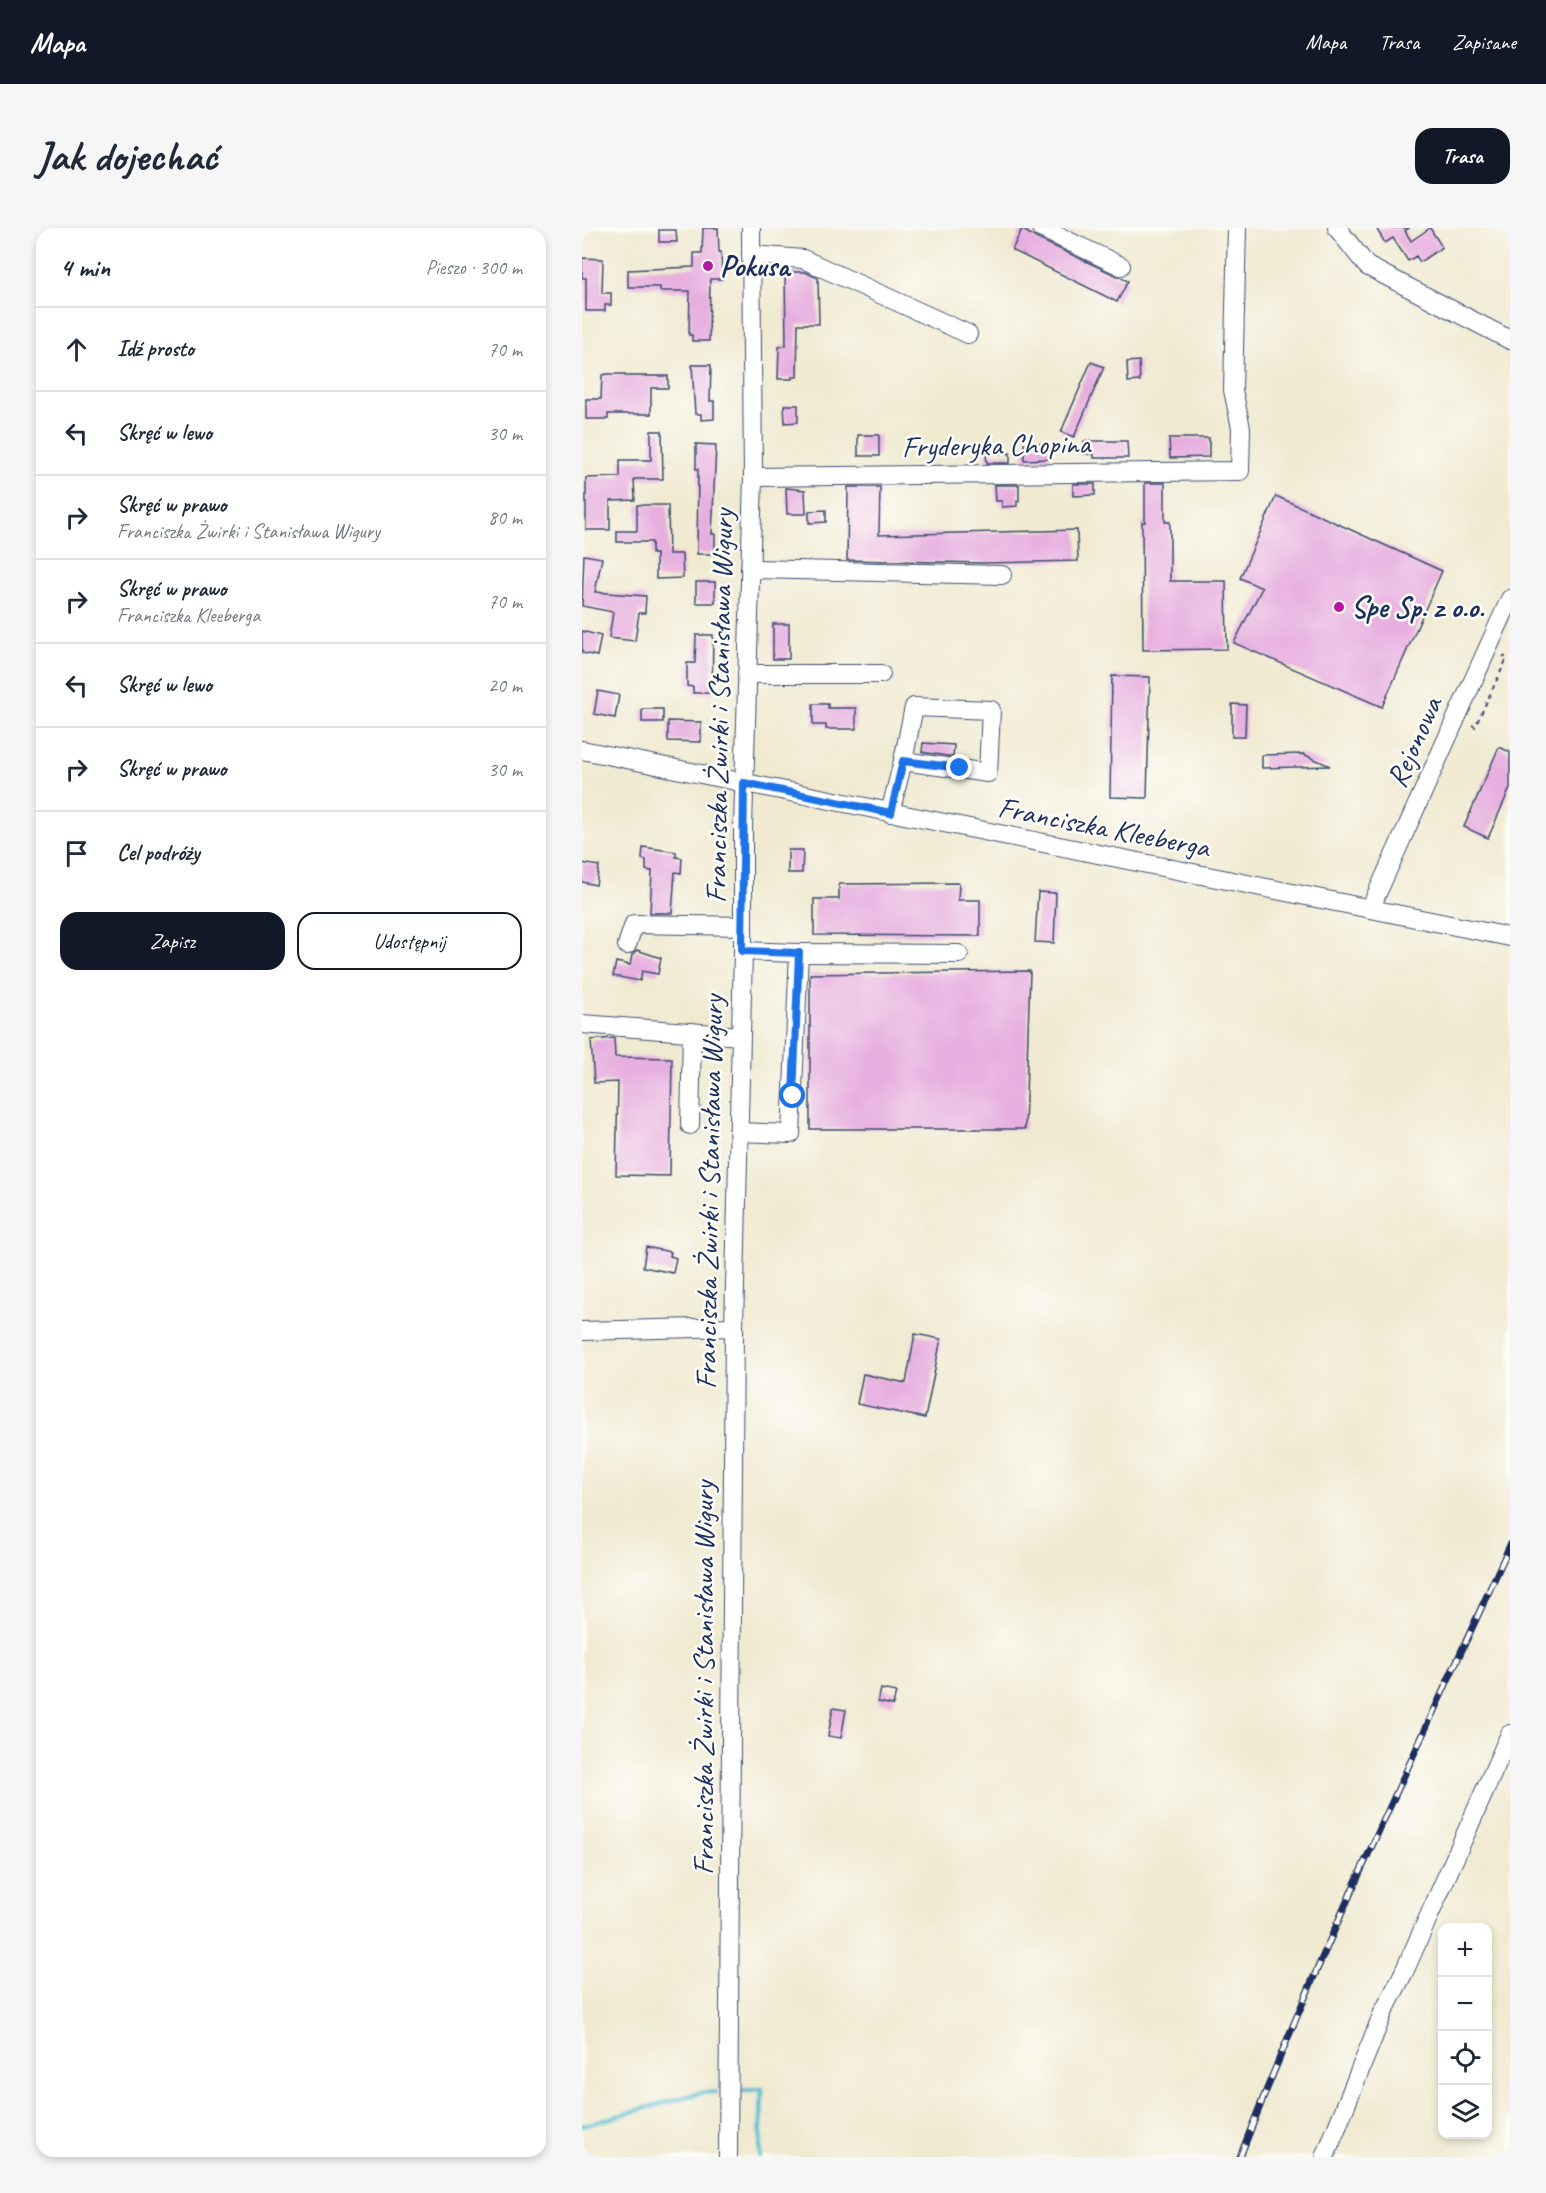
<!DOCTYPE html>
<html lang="pl">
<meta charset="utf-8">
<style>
:root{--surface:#fff;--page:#f6f6f7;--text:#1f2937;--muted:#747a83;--line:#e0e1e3;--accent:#111827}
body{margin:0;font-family:Caveat,sans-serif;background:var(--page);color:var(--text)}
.controls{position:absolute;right:18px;bottom:18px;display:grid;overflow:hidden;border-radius:12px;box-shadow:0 3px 9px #0003}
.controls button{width:54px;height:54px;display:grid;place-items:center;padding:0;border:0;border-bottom:2px solid var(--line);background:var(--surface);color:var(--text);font:30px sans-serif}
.stop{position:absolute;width:18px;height:18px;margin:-14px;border:4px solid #1a73e8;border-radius:50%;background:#fff}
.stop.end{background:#1a73e8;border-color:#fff;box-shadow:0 2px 6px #0008}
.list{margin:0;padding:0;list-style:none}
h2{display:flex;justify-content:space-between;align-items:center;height:78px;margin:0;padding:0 24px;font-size:26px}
h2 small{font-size:20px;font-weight:400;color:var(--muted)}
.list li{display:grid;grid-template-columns:39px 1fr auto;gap:18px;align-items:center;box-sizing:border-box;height:84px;padding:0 24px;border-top:2px solid var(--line)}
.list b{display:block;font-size:22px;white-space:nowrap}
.list p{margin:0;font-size:20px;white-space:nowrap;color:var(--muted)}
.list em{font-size:20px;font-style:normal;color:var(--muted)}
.actions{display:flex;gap:12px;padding:18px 24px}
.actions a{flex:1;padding:14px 0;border:2px solid var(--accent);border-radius:18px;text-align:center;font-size:21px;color:var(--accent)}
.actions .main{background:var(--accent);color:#fff}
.icon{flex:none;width:33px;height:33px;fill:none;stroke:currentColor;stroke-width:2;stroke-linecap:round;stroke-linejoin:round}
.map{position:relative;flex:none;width:928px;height:1929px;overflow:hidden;border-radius:18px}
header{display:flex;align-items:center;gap:36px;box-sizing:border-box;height:84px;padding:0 30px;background:var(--accent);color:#fff}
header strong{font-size:28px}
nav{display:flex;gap:33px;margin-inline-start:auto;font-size:21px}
.intro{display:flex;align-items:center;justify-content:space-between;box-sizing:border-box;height:144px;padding:0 36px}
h1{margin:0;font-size:42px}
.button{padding:15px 27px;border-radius:18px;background:var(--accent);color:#fff;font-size:21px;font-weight:700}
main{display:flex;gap:36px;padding:0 36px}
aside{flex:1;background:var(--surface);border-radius:18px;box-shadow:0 3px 9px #0003}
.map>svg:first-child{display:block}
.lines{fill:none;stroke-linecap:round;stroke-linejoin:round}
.stream{stroke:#56bed2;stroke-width:4.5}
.building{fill:#e7afdf}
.minor-casing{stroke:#3b4b6f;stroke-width:20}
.path{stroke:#3b4b6f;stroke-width:2;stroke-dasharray:4.5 4.5;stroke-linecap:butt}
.minor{stroke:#fff;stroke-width:18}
.rail-casing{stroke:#1b2f5e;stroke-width:7}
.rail{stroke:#fdfcf7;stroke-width:4.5;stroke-dasharray:14;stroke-linecap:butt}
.route{stroke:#1a73e8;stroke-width:8}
.poi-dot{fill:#b5179e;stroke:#fdfcf7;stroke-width:2}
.labels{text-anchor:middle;stroke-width:5;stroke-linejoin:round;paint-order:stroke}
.poi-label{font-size:30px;font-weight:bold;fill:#1b2f5e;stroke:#fdfcf7;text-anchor:start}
.street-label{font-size:30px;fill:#1b2f5e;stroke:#fdfcf7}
</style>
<header>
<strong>Mapa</strong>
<nav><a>Mapa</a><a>Trasa</a><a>Zapisane</a></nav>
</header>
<div class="intro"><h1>Jak dojechać</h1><a class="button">Trasa</a></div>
<main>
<aside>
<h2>4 min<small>Pieszo · 300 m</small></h2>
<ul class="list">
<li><svg class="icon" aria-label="ahead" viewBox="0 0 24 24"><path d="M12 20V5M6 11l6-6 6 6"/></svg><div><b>Idź prosto</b></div><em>70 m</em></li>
<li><svg class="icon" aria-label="left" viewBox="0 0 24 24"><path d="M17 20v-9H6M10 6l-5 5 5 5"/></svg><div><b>Skręć w lewo</b></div><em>30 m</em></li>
<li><svg class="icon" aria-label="right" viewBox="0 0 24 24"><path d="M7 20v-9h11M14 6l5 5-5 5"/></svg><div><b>Skręć w prawo</b><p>Franciszka Żwirki i Stanisława Wigury</p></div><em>80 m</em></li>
<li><svg class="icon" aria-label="right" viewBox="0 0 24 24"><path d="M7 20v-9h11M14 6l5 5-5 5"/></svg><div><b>Skręć w prawo</b><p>Franciszka Kleeberga</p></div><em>70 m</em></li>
<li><svg class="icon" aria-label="left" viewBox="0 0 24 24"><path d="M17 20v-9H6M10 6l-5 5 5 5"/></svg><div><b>Skręć w lewo</b></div><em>20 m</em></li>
<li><svg class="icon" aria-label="right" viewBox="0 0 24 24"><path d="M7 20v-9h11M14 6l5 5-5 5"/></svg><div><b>Skręć w prawo</b></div><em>30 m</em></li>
<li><svg class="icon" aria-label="arrive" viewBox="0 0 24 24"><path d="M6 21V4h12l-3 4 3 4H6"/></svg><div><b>Cel podróży</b></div></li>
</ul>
<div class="actions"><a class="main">Zapisz</a><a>Udostępnij</a></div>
</aside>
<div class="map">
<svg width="928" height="1929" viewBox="0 0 928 1929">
<rect width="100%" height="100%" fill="#fdfcf7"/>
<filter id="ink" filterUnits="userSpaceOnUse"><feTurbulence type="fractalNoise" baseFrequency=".0167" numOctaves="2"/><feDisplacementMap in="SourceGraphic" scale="12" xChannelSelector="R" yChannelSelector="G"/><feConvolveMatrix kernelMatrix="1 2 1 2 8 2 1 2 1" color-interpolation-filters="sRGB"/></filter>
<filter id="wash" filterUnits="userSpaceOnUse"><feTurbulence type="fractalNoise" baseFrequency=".008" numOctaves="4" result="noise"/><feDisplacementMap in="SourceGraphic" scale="24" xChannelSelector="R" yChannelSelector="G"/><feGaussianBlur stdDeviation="1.35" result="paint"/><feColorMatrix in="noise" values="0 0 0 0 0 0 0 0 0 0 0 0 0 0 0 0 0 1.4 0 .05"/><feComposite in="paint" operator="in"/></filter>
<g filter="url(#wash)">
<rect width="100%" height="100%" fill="#f0ead1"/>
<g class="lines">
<!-- stream -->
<g class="stream">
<polyline points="160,1862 180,1861 178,1929"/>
<polyline points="0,1898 117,1865 134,1864"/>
</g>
</g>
<g id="blocks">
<!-- building -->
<g class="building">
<polygon points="121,0 136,0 137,24 139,24 140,51 128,51 127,113 110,113 110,107 107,107 108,63 78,63 78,59 46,59 46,42 112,39 112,25 120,25"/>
<polygon points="794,0 827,0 823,3 829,13 848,0 860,19 838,34 834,28 826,33 811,10 803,15"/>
<polygon points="440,1 454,10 546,53 535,74 430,22"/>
<polygon points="77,2 94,2 95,14 77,14"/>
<polygon points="0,30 21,31 20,65 29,65 29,77 23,77 23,83 4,83 4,50 0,50"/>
<polygon points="203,44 223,44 236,50 237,96 216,96 215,149 210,149 210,151 196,151 197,119 204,117"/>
<polygon points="557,133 558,153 546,154 545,134"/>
<polygon points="509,134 522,139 492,209 479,204"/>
<polygon points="110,137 129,137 128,173 132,173 132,191 119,192 119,186 113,186"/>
<polygon points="25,146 43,146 43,148 86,148 86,160 69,160 69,186 26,186 26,191 4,191 4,171 19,171 20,147"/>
<polygon points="202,177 216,177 216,194 203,195"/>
<polygon points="69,203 80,203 81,251 52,251 53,272 28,273 28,302 4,302 4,250 38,249 38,232 69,232"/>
<rect x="276" y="207" width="21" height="21"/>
<polygon points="587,210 627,210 627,229 588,230"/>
<polygon points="502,213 545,213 546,230 512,230 512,226 502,226"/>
<polygon points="114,216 134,217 130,306 133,306 133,326 115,326 116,241 114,241"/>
<polygon points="442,216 467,216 467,231 442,232"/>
<polygon points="428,225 428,235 405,235 404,226"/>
<polygon points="563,255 583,255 583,294 588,294 588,353 644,353 645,421 561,422 560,294 563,294"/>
<polygon points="491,256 513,256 513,267 491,268"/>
<polygon points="413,257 437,257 437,273 435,273 435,278 420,279 420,273 414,273"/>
<polygon points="266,259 298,259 297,307 495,302 496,333 402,335 265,332"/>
<polygon points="204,260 223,262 224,286 205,286"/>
<polygon points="694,268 860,343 800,479 652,415 680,360 658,350"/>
<polygon points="55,277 86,277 87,326 100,326 101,350 74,351 74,326 70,326 70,314 35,314 35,303 55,303"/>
<polygon points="244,282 244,294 227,295 227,283"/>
<polygon points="2,327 20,330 13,364 64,368 63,385 57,385 53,413 27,410 31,384 0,378"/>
<rect x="114" y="354" width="19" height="21"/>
<rect x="191" y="396" width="16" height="35"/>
<polygon points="0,403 19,408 15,428 0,425"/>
<polygon points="114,407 131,407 130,465 111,465 111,459 105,458 105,435 113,435"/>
<polygon points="530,448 568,449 565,570 528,569"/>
<polygon points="16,463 37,467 33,490 12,486"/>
<polygon points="231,476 246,476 246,480 274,480 274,501 244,501 244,497 231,497"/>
<polygon points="650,476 664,477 663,509 650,509"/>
<rect x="60" y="481" width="21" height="13"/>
<polygon points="86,493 119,494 119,514 86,513"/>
<polygon points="341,515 372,517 371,529 340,524"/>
<polygon points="917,519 928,524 928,560 906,610 882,599"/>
<polygon points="721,526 748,538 680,540 680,527"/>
<polygon points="61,619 94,624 94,629 100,630 99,645 93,644 90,685 68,685 70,643 64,642 64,632 60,631"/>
<polygon points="206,622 221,622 220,645 206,645"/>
<polygon points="0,635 17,638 14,657 0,654"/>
<polygon points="377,655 376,672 398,672 398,708 232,707 232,671 257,671 257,656"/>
<polygon points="456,664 474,665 472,715 453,714"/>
<polygon points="55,722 79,730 76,746 60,743 58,753 31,748 34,734 48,737 50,727"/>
<polygon points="448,743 443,901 228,901 228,746"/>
<polygon points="32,810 33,829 90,830 88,948 34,947 36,854 12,855 9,812"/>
<polygon points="64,1019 89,1024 88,1028 94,1030 91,1045 61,1039"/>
<polygon points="333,1106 359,1111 343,1190 275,1176 281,1146 324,1155"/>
<polygon points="299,1461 314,1464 311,1477 296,1474"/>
<polygon points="251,1480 264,1482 259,1510 246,1508"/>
</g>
</g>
</g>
<g filter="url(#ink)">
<use href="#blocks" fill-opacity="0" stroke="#3b4b6f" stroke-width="1.5"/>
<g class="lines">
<defs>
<g id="minor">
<polyline points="459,0 539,38"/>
<polyline points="755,0 785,38 928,112"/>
<polyline points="169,27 221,31 386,106"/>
<polyline points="171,249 658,243 659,200 651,162 655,0"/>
<polyline points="168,341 420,347"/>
<polyline points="165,446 299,446"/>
<polyline points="0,522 928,709"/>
<polyline points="308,585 321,533 406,545 409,482 332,479 321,533"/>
<polyline points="788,681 928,371"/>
<polyline points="45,717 52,696 160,698"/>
<polyline points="217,725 377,726"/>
<polyline points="0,796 159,808"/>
<polyline points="108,897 110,804"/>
<polyline points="156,904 209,906 217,725 161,723"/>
<polyline points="0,1103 152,1099"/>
<polyline points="146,1929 152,1099 161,723 161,599 171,249 169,0"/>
<polyline points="743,1929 801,1785 822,1744 928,1506"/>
</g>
</defs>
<!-- minor casing -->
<use href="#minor" class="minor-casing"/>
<!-- path -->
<polyline class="path" points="890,497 893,499 925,430 921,428"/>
<!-- minor -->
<use href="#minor" class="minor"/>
<defs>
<path id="rail" d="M658 1929C738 1721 836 1520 928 1317"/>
</defs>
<!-- rail casing -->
<use href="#rail" class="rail-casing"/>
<!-- rail -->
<use href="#rail" class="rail"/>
</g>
</g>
<g class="lines" filter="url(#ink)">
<!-- route -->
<polyline class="route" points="211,868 217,725 160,723 162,555 309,585 321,533 378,540"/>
</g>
<!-- markers -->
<g class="poi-dot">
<circle cx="126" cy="38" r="6"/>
<circle cx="757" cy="379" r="6"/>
</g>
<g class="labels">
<!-- poi labels -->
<g class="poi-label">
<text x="138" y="48">Pokusa</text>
<text x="769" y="389">Spe Sp. z o.o.</text>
</g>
<!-- street labels -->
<g class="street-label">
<text transform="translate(414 217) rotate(-1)" y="10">Fryderyka Chopina</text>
<text transform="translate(137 478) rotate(-89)" y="10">Franciszka Żwirki i Stanisława Wigury</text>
<text transform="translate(832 514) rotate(-66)" y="10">Rejonowa</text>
<text transform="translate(522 599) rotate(11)" y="10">Franciszka Kleeberga</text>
<text transform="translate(127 964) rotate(-89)" y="10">Franciszka Żwirki i Stanisława Wigury</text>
<text transform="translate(121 1450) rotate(-90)" y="10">Franciszka Żwirki i Stanisława Wigury</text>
</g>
</g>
</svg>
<div class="controls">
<button>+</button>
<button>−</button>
<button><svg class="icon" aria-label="locate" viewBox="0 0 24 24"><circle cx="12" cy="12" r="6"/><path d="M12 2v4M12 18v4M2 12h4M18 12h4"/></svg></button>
<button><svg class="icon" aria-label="layers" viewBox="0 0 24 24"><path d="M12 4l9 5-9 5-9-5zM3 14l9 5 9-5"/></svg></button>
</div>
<div class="stop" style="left:211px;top:868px"></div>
<div class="stop end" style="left:378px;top:540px"></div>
</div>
</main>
